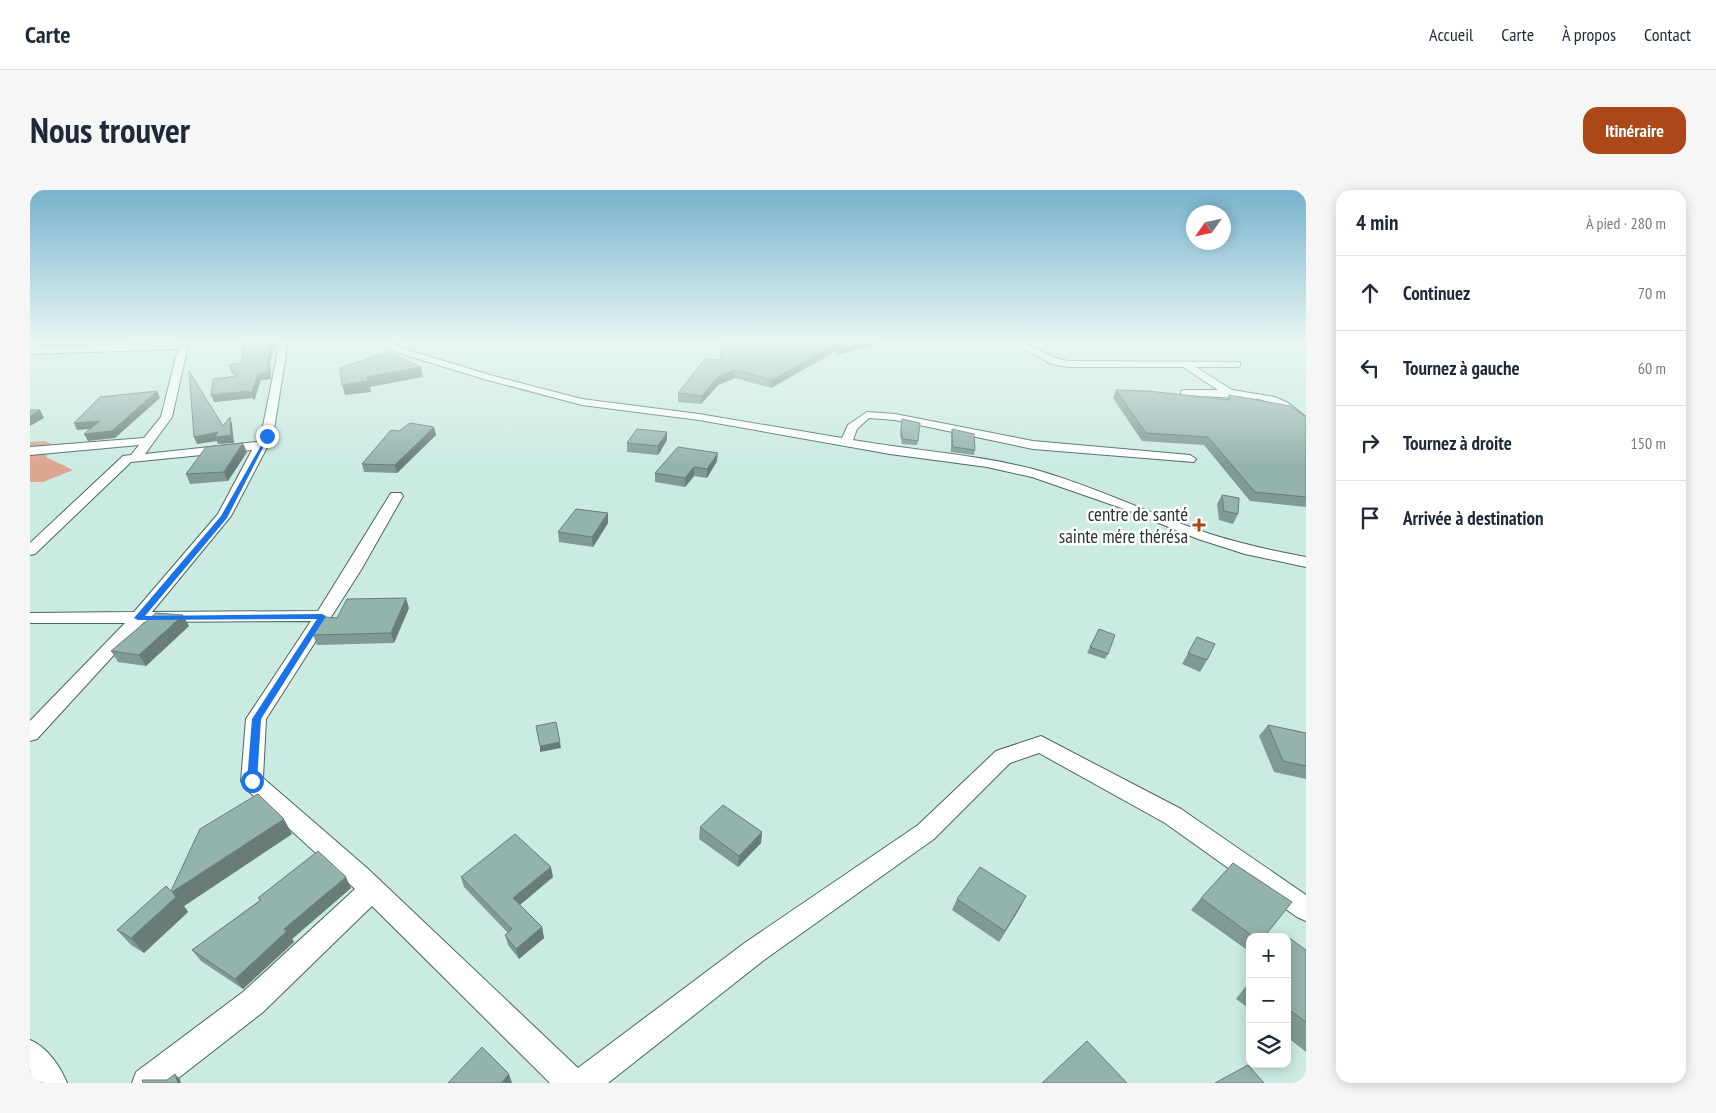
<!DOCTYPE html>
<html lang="fr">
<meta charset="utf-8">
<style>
:root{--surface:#fff;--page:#f6f6f7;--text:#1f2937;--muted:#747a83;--line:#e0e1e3;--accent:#ac4817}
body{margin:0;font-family:"PT Sans Narrow",sans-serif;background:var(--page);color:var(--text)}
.controls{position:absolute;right:15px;bottom:15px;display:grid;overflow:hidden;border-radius:10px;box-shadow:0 2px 12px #0003}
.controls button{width:45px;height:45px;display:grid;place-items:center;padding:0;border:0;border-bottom:1px solid var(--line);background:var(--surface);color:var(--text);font:25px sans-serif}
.compass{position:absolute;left:1156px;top:15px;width:45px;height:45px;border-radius:50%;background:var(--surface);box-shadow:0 2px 12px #0003;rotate:236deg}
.stop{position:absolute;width:15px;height:15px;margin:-11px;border:4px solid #1a73e8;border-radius:50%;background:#fff}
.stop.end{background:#1a73e8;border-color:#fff;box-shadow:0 1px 5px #0008}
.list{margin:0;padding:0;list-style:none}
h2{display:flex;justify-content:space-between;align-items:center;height:65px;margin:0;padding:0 20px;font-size:21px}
h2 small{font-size:16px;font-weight:400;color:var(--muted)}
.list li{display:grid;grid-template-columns:32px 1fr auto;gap:15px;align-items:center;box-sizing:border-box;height:75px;padding:0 20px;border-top:1px solid var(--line)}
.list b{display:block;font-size:19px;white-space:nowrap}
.list em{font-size:16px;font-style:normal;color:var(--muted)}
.icon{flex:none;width:28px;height:28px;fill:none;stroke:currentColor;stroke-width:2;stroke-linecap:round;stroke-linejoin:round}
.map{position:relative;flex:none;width:1276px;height:893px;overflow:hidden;border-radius:15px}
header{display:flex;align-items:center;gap:30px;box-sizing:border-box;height:70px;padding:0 25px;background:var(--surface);border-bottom:1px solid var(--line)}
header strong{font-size:24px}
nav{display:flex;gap:28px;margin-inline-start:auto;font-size:18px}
.intro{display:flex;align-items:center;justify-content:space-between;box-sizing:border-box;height:120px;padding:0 30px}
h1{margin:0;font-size:35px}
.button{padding:12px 22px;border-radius:15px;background:var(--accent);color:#fff;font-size:18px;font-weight:700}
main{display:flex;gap:30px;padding:0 30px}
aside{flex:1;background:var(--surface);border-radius:15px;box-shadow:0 2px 12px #0003}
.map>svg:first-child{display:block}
.forest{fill:#dca691}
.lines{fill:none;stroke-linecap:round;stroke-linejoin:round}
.street-casing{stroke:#4a6660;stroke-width:2}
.street{fill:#fff;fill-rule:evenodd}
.wall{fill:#7f9a94}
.shaded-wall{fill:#687d78}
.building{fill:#94b3ac;stroke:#687d78}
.route{fill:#1a73e8}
.poi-dot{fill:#ac4817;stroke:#fff;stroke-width:2}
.labels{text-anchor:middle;stroke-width:5;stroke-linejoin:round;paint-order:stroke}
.poi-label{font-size:19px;fill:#283532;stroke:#fff;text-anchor:end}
</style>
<header>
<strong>Carte</strong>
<nav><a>Accueil</a><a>Carte</a><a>À propos</a><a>Contact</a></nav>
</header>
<div class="intro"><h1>Nous trouver</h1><a class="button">Itinéraire</a></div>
<main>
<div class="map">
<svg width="1276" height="893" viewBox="0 0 1276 893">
<rect width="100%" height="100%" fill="#caeae2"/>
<!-- forest -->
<polygon class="forest" points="15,251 21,254 16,267 43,280 13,292 0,292 0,252"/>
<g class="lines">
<defs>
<g id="street">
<polygon points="154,151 162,151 157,160 142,227 115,264 227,252 231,246 250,151 258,151 243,246 201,326 122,422 288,421 361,303 371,303 373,306 331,380 236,529 233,588 337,678 548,878 716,752 888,635 966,561 1011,546 1151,619 1276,705 1276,731 1267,727 1135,633 1009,563 980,573 904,649 734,770 578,893 520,893 342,716 233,822 142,893 102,893 106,882 213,802 325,699 214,597 211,591 216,529 281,431 114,432 7,549 0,551 0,531 95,433 0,433 0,423 104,422 188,324 222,260 101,272 5,364 0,365 0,353 93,266 101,265 109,255 0,265 0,257 114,248 131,227 148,159 0,164 0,158 152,153"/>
<path d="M345 151H356L375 159 460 185 552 209 669 224 812 248 818 235 837 222 865 224 1003 251 1160 265 1166 269 1164 272 1003 259 865 230 839 228 827 239 823 250C885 261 949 264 1010 281 1068 298 1123 325 1180 344 1212 354 1243 361 1276 367V377L1215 364 1168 349 1097 320 1002 287 957 277 860 264 669 230 552 215 454 189 369 163Z"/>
<path d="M978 151C1000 151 1016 168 1038 171L1210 172V176L1207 177H1166L1202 200 1245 207 1258 213 1276 227V236L1247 215 1229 209 1151 205V201L1155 200H1188L1153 177H1038L1022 174Z"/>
<path d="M0 850C17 857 30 876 37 893H3L0 889Z"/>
</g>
</defs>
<!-- street casing -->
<use href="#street" class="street-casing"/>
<!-- street -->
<use href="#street" class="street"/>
</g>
<!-- wall -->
<g class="wall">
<polygon points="90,151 129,151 128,152 91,153"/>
<polygon points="213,151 246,160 243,160 240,174 241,189 231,190 224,211 222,208 184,212 205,186 201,182 199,175 212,173"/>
<polygon points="688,151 859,151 807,165 807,160 741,198 705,188 688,195 671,214 648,212 648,203 691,170"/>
<polygon points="1086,200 1197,209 1199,205 1276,227 1276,317 1220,311 1174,255 1112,251 1083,208"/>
<polygon points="872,229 888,251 887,255 872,254 870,245"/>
<polygon points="404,237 406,245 367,283 334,282 332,274 369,241"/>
<polygon points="922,239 945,260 944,265 921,262 921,244"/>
<polygon points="637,250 628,265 597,262 597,253"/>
<polygon points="217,262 198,291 160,294 156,284"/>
<polygon points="687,271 677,288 664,286 655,297 625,292 625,283"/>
<polygon points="1192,305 1208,324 1203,334 1189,330 1187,314"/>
<polygon points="578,323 578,333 563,357 529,352 528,342"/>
<polygon points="379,418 364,453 287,455 283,445 307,428"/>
<polygon points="159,436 116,476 88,472 81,461"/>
<polygon points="1069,439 1078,464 1075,469 1057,463"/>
<polygon points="1167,447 1177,470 1170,482 1152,474"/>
<polygon points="1238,535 1276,543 1276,589 1244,582 1229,546"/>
<polygon points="670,637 732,642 731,653 708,677 669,649"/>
<polygon points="262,644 154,716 158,722 114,763 101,755 87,740 141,701"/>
<polygon points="431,687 523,687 490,715 512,737 514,748 489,769 478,755 475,745 478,743 434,697"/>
<polygon points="321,698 262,749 264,752 213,799 171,771 162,760 230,710 228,708"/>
<polygon points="996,706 969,752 922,720 927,709"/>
<polygon points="1171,708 1234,747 1220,747 1220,762 1161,720"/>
<polygon points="1257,748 1276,760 1276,862 1257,847"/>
<polygon points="1220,791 1220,819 1206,809"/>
</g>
<!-- shaded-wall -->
<g class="shaded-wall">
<polygon points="245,151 249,151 246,160 243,160 240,174 241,189 231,190 224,211 221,204 228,184 238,168 241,154"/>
<polygon points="812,151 859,151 807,165 807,160 741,198 742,190"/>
<polygon points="391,177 393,187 340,197 341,202 315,205 312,195 337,187"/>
<polygon points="705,180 705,188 688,195 671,214 672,206 688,187"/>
<polygon points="127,201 130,208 85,248 58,251 54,244"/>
<polygon points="219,201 222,208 184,212 181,205"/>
<polygon points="10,220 14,228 0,236 0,226"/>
<polygon points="200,227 202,234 204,253 188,254 187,251 167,254 164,247 188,242"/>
<polygon points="70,231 73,238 47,240 44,233"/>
<polygon points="404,237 406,245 367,283 365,275"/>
<polygon points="637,242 637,250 628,265 628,256"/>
<polygon points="213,253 217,262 198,291 194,282"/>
<polygon points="688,263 687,271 677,288 677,279"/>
<polygon points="664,277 664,286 655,297 655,288"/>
<polygon points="578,323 578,333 563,357 562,347"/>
<polygon points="376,408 379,418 364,453 361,443"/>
<polygon points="153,425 159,436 116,476 109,465"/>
<polygon points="530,552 531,558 510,562 510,556"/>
<polygon points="254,629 262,644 154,716 158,722 114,763 101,748 142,702"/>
<polygon points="732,642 731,653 708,677 709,666"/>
<polygon points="521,677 523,687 486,718 483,708"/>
<polygon points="316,687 321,698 262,749 264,752 213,799 205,789 254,739"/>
<polygon points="996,706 990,718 969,752 975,741"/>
<polygon points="512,737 514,748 489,769 486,759"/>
<polygon points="145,884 150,889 151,893 148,893"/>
<polygon points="479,884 482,893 471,893"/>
</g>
<!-- building -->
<g class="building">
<polygon points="213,151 245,151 244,154 241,154 238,168 238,182 228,184 221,204 219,201 181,205 183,189 207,186 199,175 212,173"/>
<polygon points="689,151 812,151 742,190 705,180 688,187 672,206 648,203 675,169 692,170"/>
<polygon points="813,151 832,151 808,157"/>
<polygon points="358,162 391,177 337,187 338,191 312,195 310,178"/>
<polygon points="159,181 193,236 200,227 201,245 185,247 188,242 164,247"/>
<polygon points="1086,200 1118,201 1200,210 1199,205 1260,216 1276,227 1276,307 1225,302 1178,247 1116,243"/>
<polygon points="127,201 82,241 54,244 70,231 44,233 70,207"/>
<polygon points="0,220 10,220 0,226"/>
<polygon points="872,229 890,233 888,251 873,249 871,240"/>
<polygon points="380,233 404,237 365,275 332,274 361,240 369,241"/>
<polygon points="607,239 637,242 628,256 597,253"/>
<polygon points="922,239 944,244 945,260 923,257"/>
<polygon points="213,253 194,282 156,284 176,257"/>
<polygon points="648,257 688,263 677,279 664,277 655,288 625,283"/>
<polygon points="1192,305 1209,308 1208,324 1194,321"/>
<polygon points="546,319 578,323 562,347 528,342"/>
<polygon points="376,408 361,443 283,445 295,427 307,428 317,409"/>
<polygon points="126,423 153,425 109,465 81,461"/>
<polygon points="1069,439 1085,445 1078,464 1060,457"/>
<polygon points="1167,447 1185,454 1177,470 1158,463"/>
<polygon points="526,532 530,552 510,556 506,536"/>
<polygon points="1238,535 1276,543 1276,576 1253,571"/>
<polygon points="228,604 254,629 142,702 146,707 101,748 87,740 136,696 141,701 170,639"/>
<polygon points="693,615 732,642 709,666 670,637"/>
<polygon points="485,644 521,677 483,708 512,737 486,759 475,745 482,739 431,687"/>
<polygon points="288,661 316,687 254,739 257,741 205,789 162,760 231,710 228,708"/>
<polygon points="1203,673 1262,712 1234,747 1224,747 1171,708"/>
<polygon points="950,677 996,706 975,741 927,709"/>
<polygon points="1258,747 1276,760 1276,832 1257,818"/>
<polygon points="1057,851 1097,893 1012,893"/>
<polygon points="452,857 479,884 471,893 418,893"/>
<polygon points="1218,875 1234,893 1185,893"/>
<polygon points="145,884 148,893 113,893 112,890 137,890"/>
</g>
<!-- sky -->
<linearGradient id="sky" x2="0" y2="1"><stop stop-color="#78b3cd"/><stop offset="0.55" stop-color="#e7f6f2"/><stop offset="1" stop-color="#e7f6f2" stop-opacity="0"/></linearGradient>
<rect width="1276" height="276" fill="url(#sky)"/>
<!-- route -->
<polygon class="route" points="237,245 239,246 197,328 115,426 292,424 296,426 231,529 227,591 222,595 217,591 222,529 287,429 108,430 104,428 191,326"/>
<!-- markers -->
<path class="poi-dot" d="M1166.5 327.5h5v5h5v5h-5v5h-5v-5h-5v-5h5z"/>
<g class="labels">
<!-- poi labels -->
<g class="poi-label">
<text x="1158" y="331">centre de santé<tspan x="1158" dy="22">sainte mére thérésa</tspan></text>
</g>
</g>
</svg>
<div class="controls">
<button>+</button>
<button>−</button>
<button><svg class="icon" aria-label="layers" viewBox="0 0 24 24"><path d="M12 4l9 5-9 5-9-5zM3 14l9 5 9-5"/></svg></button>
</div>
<svg class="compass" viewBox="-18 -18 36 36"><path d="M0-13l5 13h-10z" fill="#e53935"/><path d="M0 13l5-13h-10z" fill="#747a83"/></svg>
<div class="stop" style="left:222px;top:591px"></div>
<div class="stop end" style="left:237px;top:246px"></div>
</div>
<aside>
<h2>4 min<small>À pied · 280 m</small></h2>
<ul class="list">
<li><svg class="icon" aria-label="ahead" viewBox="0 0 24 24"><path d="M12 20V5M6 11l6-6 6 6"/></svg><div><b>Continuez</b></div><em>70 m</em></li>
<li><svg class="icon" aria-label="left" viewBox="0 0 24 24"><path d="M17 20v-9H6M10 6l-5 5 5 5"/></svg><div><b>Tournez à gauche</b></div><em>60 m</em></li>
<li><svg class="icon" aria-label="right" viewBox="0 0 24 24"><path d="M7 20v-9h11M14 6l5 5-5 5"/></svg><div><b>Tournez à droite</b></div><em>150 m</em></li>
<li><svg class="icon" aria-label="arrive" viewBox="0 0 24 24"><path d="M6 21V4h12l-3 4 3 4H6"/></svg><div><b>Arrivée à destination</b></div></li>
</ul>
</aside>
</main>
